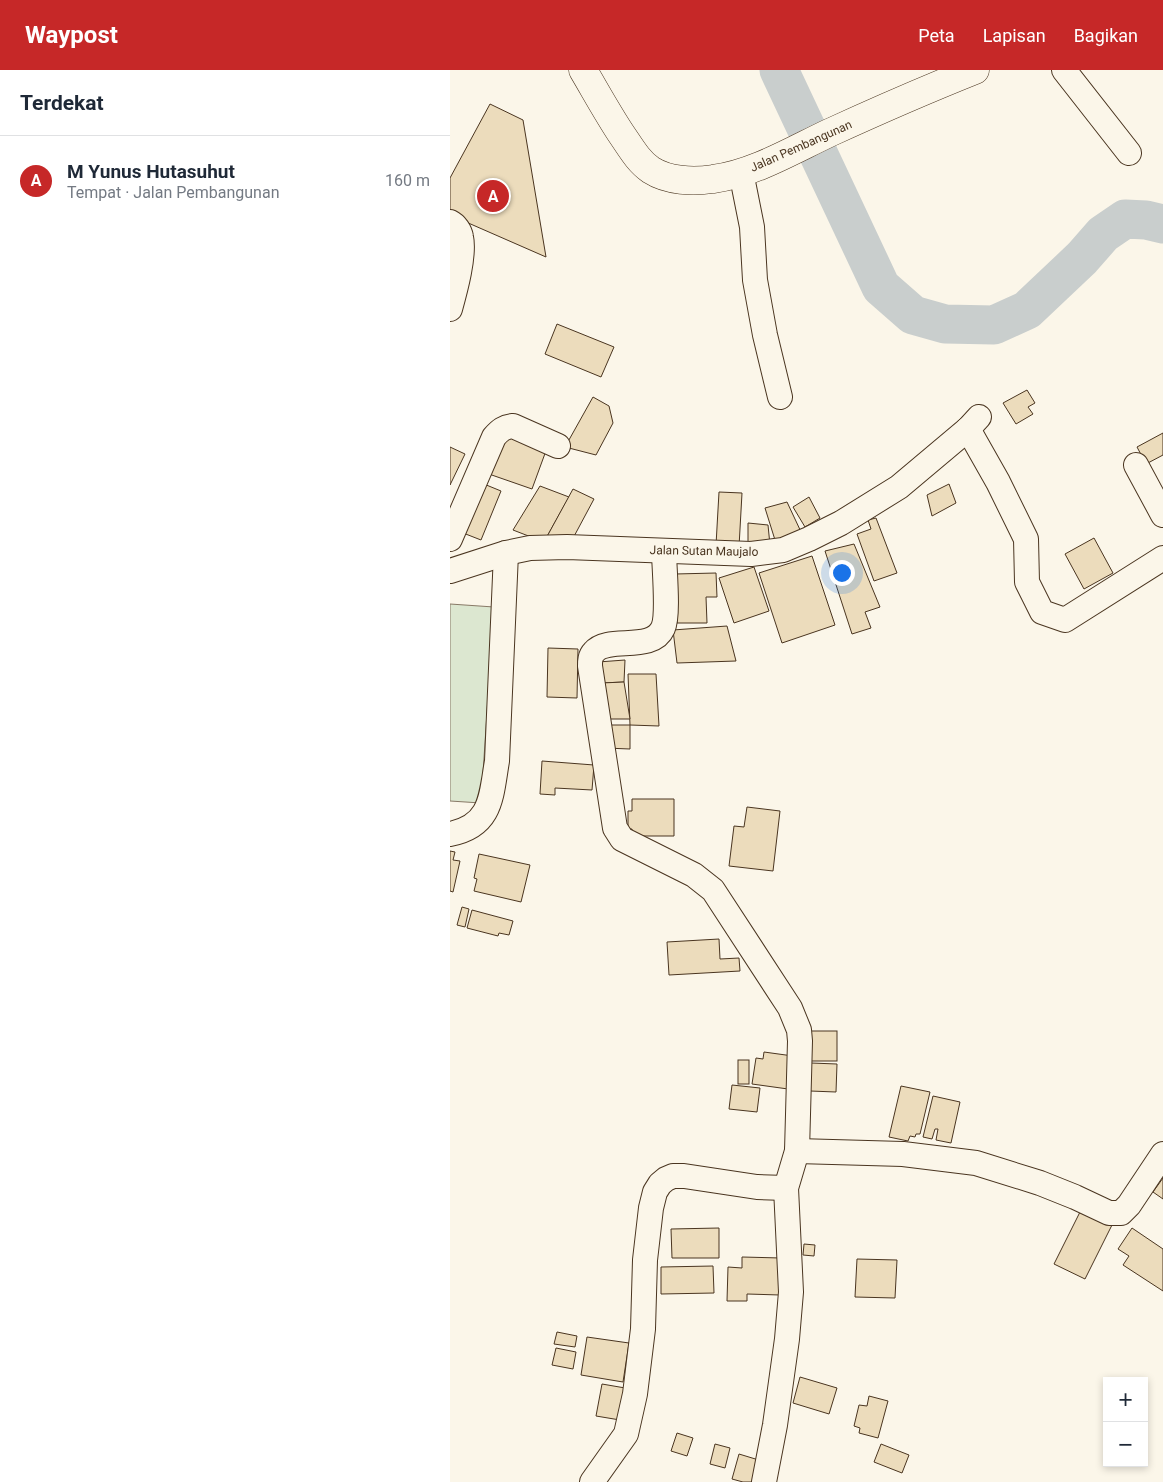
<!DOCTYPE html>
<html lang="id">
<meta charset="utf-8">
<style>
:root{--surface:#fff;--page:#f6f6f7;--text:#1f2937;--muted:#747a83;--line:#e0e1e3;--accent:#c62828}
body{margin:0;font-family:Roboto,sans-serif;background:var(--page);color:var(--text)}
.controls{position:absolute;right:15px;bottom:15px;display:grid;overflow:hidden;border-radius:0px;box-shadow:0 2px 8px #0003}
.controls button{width:45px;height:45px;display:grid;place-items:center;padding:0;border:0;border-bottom:1px solid var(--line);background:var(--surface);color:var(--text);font:25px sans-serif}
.you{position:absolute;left:391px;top:502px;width:18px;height:18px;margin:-12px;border:4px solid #fff;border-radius:50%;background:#1a73e8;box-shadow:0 0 0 8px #1a73e833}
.badge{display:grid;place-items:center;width:32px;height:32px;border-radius:50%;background:var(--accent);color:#fff;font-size:16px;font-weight:700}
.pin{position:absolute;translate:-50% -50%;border:2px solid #fff;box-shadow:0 1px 5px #0006}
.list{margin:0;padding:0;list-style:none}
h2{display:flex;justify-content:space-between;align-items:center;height:65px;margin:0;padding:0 20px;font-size:21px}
h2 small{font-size:16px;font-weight:400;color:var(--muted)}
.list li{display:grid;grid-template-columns:32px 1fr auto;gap:15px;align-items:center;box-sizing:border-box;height:90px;padding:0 20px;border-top:1px solid var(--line)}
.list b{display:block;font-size:19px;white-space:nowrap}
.list p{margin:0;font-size:16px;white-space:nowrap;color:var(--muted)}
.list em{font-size:16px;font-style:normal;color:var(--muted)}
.map{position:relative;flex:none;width:713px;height:1412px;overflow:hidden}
header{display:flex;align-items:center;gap:30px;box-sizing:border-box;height:70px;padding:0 25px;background:var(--accent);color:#fff}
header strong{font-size:24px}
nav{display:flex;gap:28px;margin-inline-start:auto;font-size:18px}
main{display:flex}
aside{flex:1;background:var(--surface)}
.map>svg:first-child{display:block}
.grass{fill:#dce7d0;stroke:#887966}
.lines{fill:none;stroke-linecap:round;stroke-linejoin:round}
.river{stroke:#c9cecd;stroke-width:39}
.building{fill:#ecdcbc;stroke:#4a3520}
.minor-casing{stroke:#4a3520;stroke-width:26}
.major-casing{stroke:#4a3520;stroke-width:29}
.minor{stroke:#fbf6e9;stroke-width:24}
.major{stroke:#fbf6e9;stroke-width:28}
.labels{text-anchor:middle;stroke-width:4;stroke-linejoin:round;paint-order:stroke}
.street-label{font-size:12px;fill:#4a3520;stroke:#fbf6e9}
</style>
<header>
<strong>Waypost</strong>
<nav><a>Peta</a><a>Lapisan</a><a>Bagikan</a></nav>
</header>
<main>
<aside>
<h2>Terdekat<small></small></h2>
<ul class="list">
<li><span class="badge">A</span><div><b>M Yunus Hutasuhut</b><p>Tempat · Jalan Pembangunan</p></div><em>160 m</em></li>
</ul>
</aside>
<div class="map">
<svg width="713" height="1412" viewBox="0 0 713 1412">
<rect width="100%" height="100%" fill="#fbf6e9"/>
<!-- grass -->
<polygon class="grass" points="0,534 44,537 31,733 0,731"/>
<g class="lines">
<!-- river -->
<polyline class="river" points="329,0 431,217 463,245 495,254 544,255 577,240 632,188 653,164 675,149 696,150 713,154"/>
</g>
<!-- building -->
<g class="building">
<polygon points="40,34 73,50 96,187 0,145 0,108"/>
<polygon points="107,254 164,277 151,307 95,284"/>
<polygon points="577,320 585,333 578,337 583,344 566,354 553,333"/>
<polygon points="143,327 159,336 163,353 146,385 115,377"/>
<polygon points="51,362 97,378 82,419 36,403"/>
<polygon points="713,363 713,385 696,394 687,377"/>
<polygon points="0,377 15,384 0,415"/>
<polygon points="29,412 51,421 31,470 8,461"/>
<polygon points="499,414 506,433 482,446 477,425"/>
<polygon points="90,416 119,427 94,472 63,460"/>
<polygon points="123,419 144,429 121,472 94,472"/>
<polygon points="269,422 292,423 289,477 266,475"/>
<polygon points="359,427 370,448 355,457 343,437"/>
<polygon points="337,432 352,464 325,470 315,438"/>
<polygon points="426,448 447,503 424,511 407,464 421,459 418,450"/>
<polygon points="298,453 318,455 320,475 298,475"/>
<polygon points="644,468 663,503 634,519 615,484"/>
<polygon points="404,474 430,537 415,542 421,558 402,564 375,481"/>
<polygon points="362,486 385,555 332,573 309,503"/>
<polygon points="304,497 319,541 284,553 269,508"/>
<polygon points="266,503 267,527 256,527 257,553 227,553 225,504"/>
<polygon points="277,556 286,591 227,593 223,560"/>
<polygon points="98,578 128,579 127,628 97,627"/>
<polygon points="175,590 174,612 151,613 148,592"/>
<polygon points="178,604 206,604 209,656 180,655"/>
<polygon points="174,612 180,649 154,649 151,613"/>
<polygon points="156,655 180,655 180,679 155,678"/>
<polygon points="92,691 144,695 142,720 105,718 105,725 90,724"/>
<polygon points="182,729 224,729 224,766 182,766 182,759 178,759 178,741 182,741"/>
<polygon points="297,737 330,741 323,801 279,796 284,756 294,757"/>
<polygon points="0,781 5,782 3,790 10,791 3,822 0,821"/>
<polygon points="29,784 80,795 71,832 24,821 27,809 24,808"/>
<polygon points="12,837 19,839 15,857 7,855"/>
<polygon points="22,840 63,851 59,865 49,863 48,866 17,858"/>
<polygon points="269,869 270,889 289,888 290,901 219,905 217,872"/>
<rect x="357" y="961" width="30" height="30"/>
<polygon points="314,982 343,986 338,1019 302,1014 306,988 313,989"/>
<rect x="288" y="990" width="11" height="24"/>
<polygon points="361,993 387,994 386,1022 360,1021"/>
<polygon points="282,1015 310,1018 307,1042 279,1039"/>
<polygon points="451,1016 480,1022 470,1064 466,1064 465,1067 460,1066 458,1071 439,1067"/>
<polygon points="483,1026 510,1032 501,1073 486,1070 488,1059 485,1059 482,1069 473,1067"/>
<polygon points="713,1108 713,1129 703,1122"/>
<polygon points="631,1140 662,1155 635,1209 604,1194"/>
<polygon points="269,1158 269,1188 222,1188 221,1159"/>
<polygon points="682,1158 713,1179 713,1221 673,1195 679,1186 668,1179"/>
<polygon points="354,1174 365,1175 364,1186 353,1185"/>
<polygon points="292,1187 331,1188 330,1225 297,1224 297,1231 277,1231 278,1197 292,1198"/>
<polygon points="407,1189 447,1190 445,1228 405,1227"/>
<polygon points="263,1196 264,1223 211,1224 211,1197"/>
<polygon points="107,1262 127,1266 125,1277 104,1274"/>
<polygon points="137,1267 179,1273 173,1312 131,1305"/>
<polygon points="106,1278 126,1282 123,1299 102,1295"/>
<polygon points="350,1307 387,1318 379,1344 343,1333"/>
<polygon points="152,1314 181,1319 176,1351 146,1346"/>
<polygon points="419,1326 438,1331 428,1368 409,1363 410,1358 404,1356 409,1335 417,1336"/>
<polygon points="227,1363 243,1368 237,1386 221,1381"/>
<polygon points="265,1374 280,1378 275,1398 260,1394"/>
<polygon points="431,1374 459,1385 452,1403 424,1392"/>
<polygon points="289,1384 312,1391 305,1412 293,1412 282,1409"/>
</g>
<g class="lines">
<defs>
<g id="minor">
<polyline points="614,0 679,83"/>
<polyline points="291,102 302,157 305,210 315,265 330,327"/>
<path d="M0 152C6 155 10 161 11 167 15 185 5 221 0 239"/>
<polyline points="518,359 548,412 576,469 577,512 592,542 615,550 713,488"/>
<polyline points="686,395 713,445"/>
<path d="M0 469 44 367C50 360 54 357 63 356L108 376"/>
<path d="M214 481C214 497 219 545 213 558 202 583 158 565 144 582 140 586 140 591 140 596L165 758 172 769 244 805 263 820 340 938 349 960 350 971 347 1081 336 1118 341 1222 337 1269 325 1355 314 1412"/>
<polyline points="0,501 56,483 80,478 117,477 301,484 333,480 359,469 391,453 449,417 518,359 529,347"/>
<path d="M0 764C42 756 41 726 47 691L56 483"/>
<polyline points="347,1081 453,1084 526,1093 590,1113 625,1127 659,1143 671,1143 679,1135 713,1084"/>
<polyline points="142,1412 176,1364 185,1324 193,1259 195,1190 201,1138 205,1122 210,1114 216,1109 223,1106 234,1106 307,1117 336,1118"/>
</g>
<path id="major" d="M133 0C146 22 158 44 172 65 181 78 188 91 201 100 218 111 243 112 263 109 303 104 343 80 379 63 427 41 475 20 525 0"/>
</defs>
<!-- minor casing -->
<use href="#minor" class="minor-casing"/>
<!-- major casing -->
<use href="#major" class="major-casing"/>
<!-- minor -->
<use href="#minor" class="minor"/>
<!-- major -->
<use href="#major" class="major"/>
</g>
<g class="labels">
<!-- street labels -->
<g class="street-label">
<text transform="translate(351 76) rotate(-24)" y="4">Jalan Pembangunan</text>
<text transform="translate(254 481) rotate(1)" y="4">Jalan Sutan Maujalo</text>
</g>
</g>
</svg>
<div class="controls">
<button>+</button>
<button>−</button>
</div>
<div class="you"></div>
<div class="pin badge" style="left:43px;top:126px">A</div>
</div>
</main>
